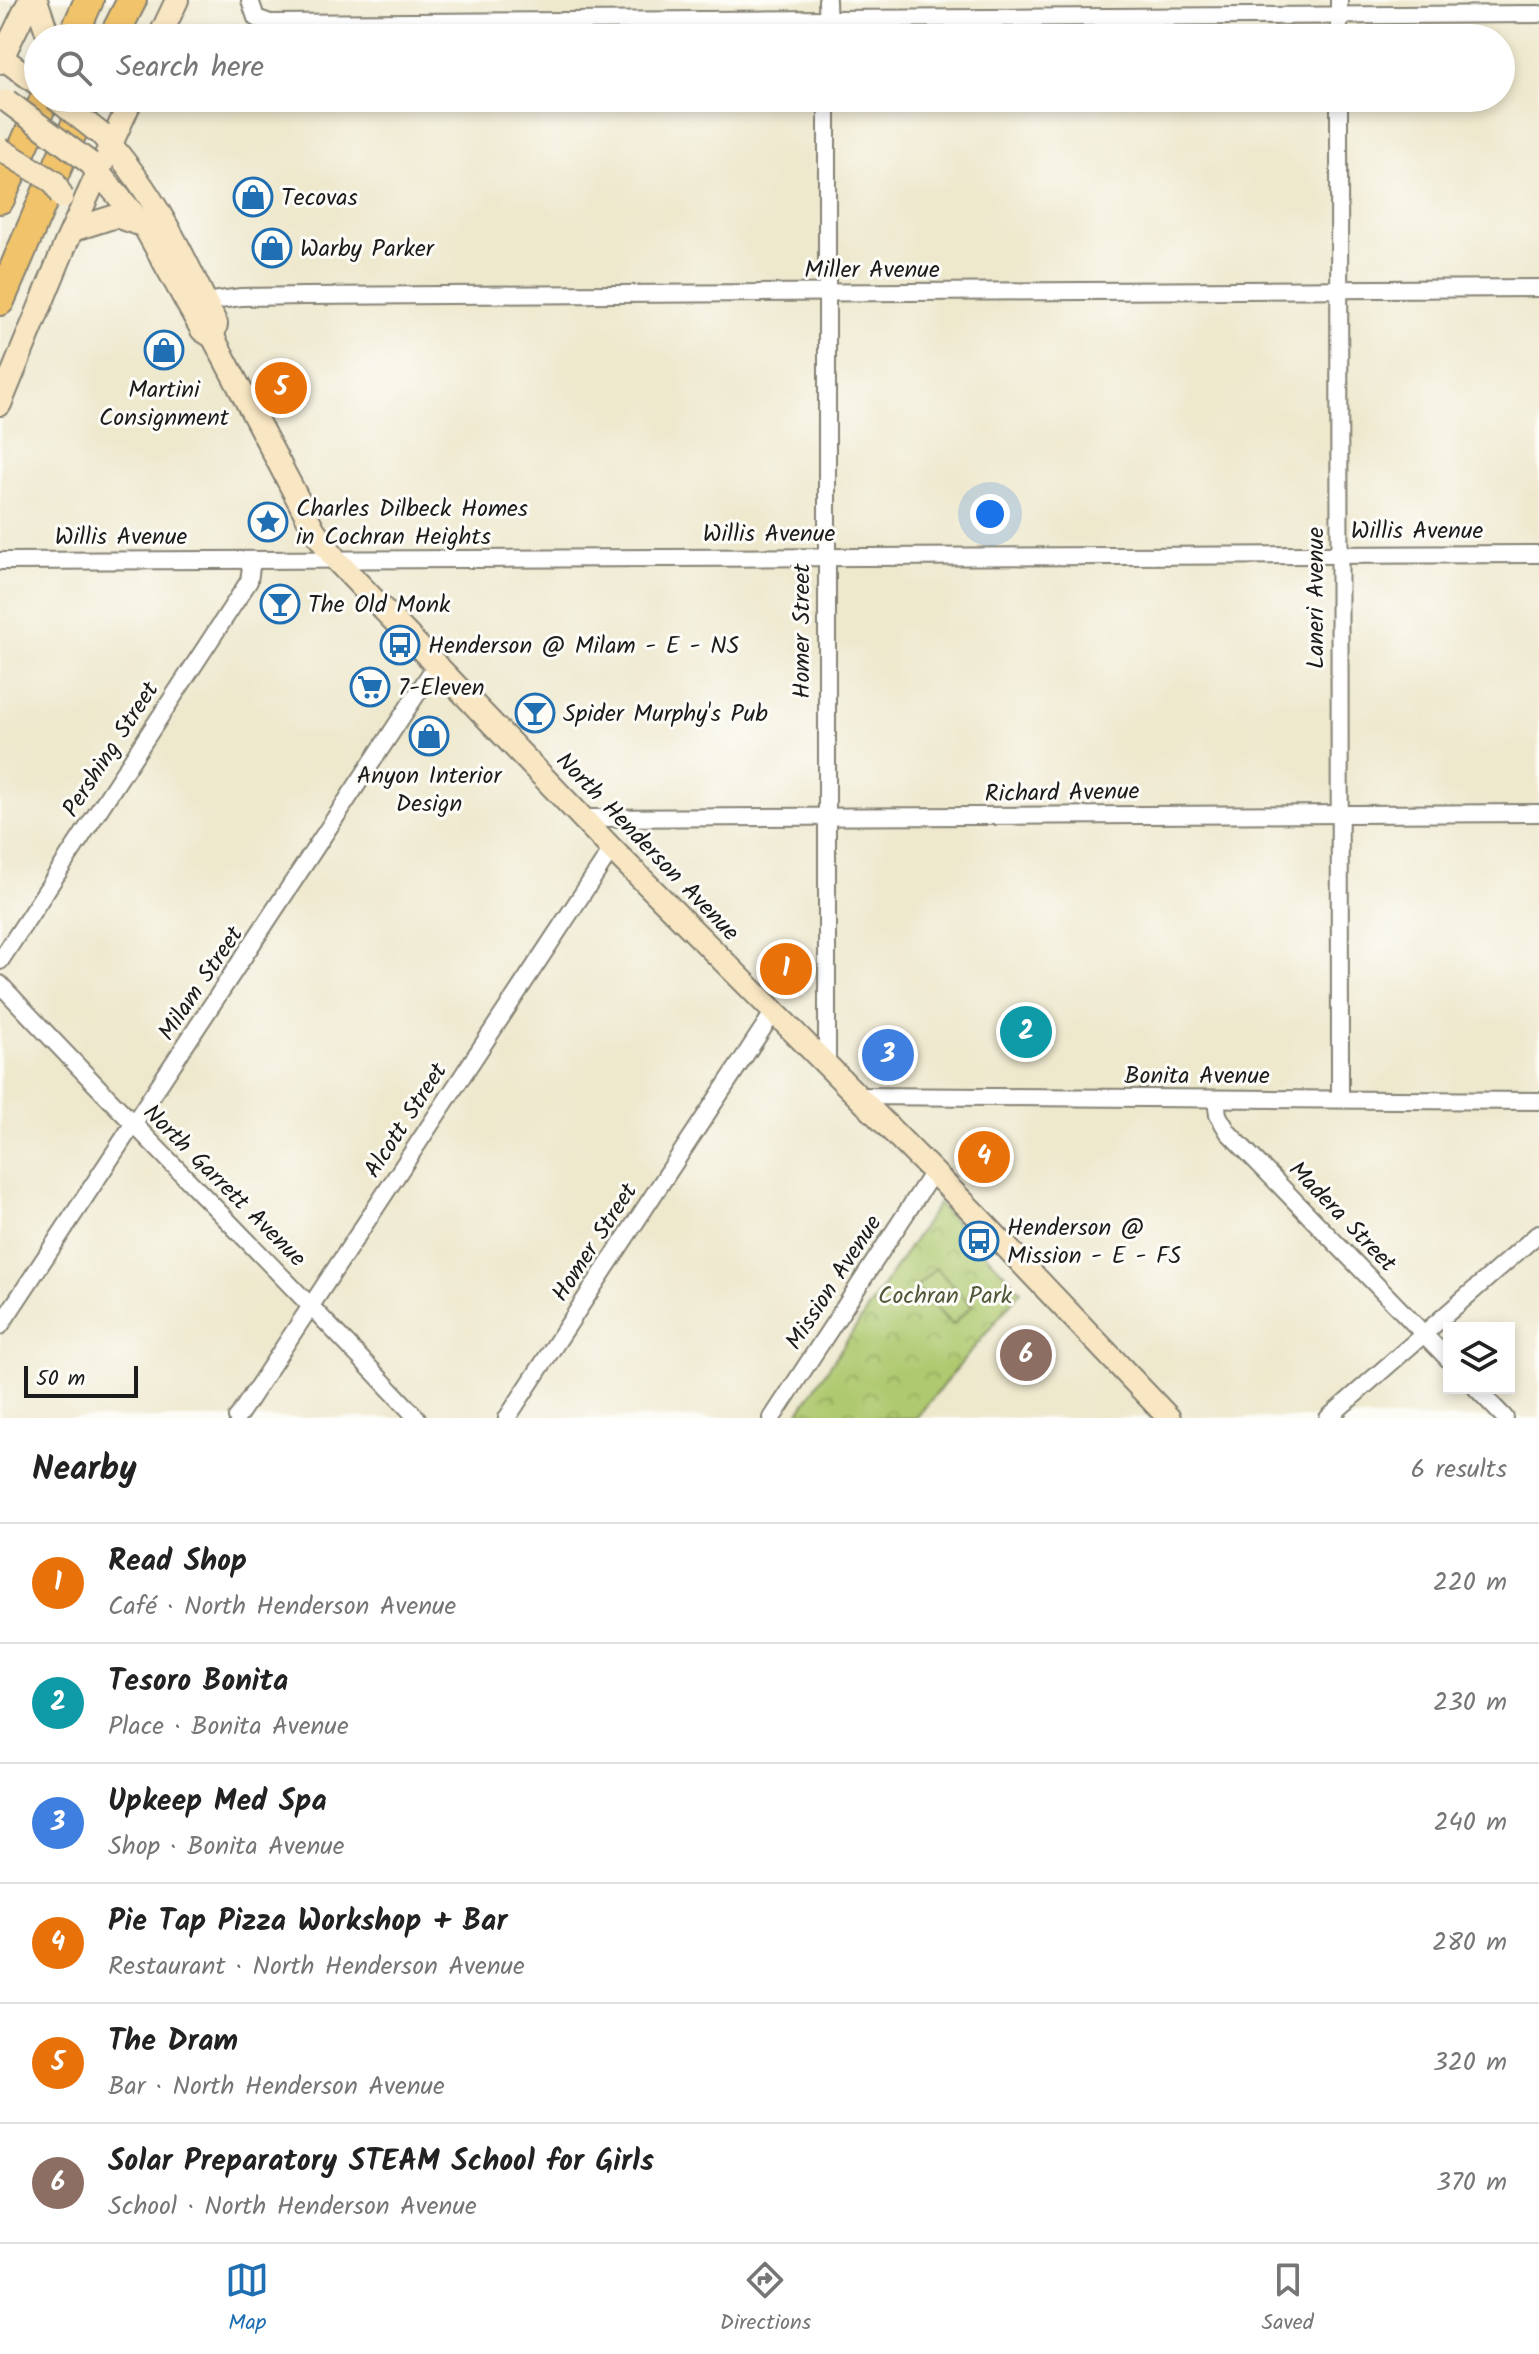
<!DOCTYPE html>
<meta charset="utf-8">
<style>
:root{--surface:#fff;--page:#f6f6f6;--text:#222;--muted:#767676;--line:#e0e0e0;--accent:#1f6fb2}
body{margin:0;font-family:Kalam,sans-serif;background:var(--page);color:var(--text)}
.controls{position:absolute;right:24px;bottom:24px;display:grid;overflow:hidden;border-radius:0px;box-shadow:0 4px 12px #0003}
.controls button{width:72px;height:72px;display:grid;place-items:center;padding:0;border:0;border-bottom:2px solid var(--line);background:var(--surface);color:var(--text);font:40px sans-serif}
.scale{position:absolute;left:24px;bottom:20px;width:114px;box-sizing:border-box;padding-left:8px;border:4px solid #1c1c1c;border-top:0;font-size:22px;line-height:28px;white-space:nowrap;color:#1c1c1c;-webkit-text-stroke:6px #fdfcf7;paint-order:stroke}
.you{position:absolute;left:990px;top:514px;width:28px;height:28px;margin:-20px;border:6px solid #fff;border-radius:50%;background:#1a73e8;box-shadow:0 0 0 12px #1a73e833}
.badge{display:grid;place-items:center;width:52px;height:52px;border-radius:50%;background:var(--accent);color:#fff;font-size:26px;font-weight:700}
.pin{position:absolute;translate:-50% -50%;border:4px solid #fff;box-shadow:0 2px 8px #0006}
.list{margin:0;padding:0;list-style:none}
h2{display:flex;justify-content:space-between;align-items:center;height:104px;margin:0;padding:0 32px;font-size:34px}
h2 small{font-size:26px;font-weight:400;color:var(--muted)}
.list li{display:grid;grid-template-columns:52px 1fr auto;gap:24px;align-items:center;box-sizing:border-box;height:120px;padding:0 32px;border-top:2px solid var(--line)}
.list b{display:block;font-size:30px;white-space:nowrap}
.list p{margin:0;font-size:26px;white-space:nowrap;color:var(--muted)}
.list em{font-size:26px;font-style:normal;color:var(--muted)}
.icon{flex:none;width:44px;height:44px;fill:none;stroke:currentColor;stroke-width:2;stroke-linecap:round;stroke-linejoin:round}
.map{position:relative;flex:none;width:1539px;height:1418px;overflow:hidden}
.search{position:absolute;background:var(--surface);box-shadow:0 4px 12px #0003;left:24px;right:24px;top:24px;height:88px;display:flex;align-items:center;gap:20px;box-sizing:border-box;padding:0 28px;border-radius:44px;color:var(--muted);font-size:30px}
.sheet{height:824px;background:var(--surface)}
nav{display:flex;justify-content:space-around;align-items:center;box-sizing:border-box;height:112px;border-top:2px solid var(--line);background:var(--surface);font-size:22px;color:var(--muted)}
nav a{display:grid;justify-items:center;gap:4px}
nav .on{color:var(--accent)}
.map>svg:first-child{display:block}
.park{fill:url(#park-crowns);stroke:#667246;stroke-width:2}
.pitch{fill:#afc96f;stroke:#667246;stroke-width:2}
.lines{fill:none;stroke-linecap:round;stroke-linejoin:round}
.street-casing{stroke:#858274;stroke-width:20}
.secondary-casing{stroke:#858274;stroke-width:26}
.highway-casing{stroke:#858274;stroke-width:32}
.street{stroke:#fff;stroke-width:16}
.secondary{stroke:#f9e7c3;stroke-width:22}
.highway{stroke:#f1c36a;stroke-width:28}
.secondary-bridge-casing{stroke:#858274;stroke-width:26;stroke-linecap:butt}
.secondary-bridge{stroke:#f9e7c3;stroke-width:22}
.labels{text-anchor:middle;stroke-width:6;stroke-linejoin:round;paint-order:stroke}
.poi-label{font-size:24px;fill:#1c1c1c;stroke:#fdfcf7;text-anchor:start}
.street-label{font-size:24px;fill:#1c1c1c;stroke:#fdfcf7}
.park-label{font-size:24px;fill:#4f5939;stroke:#fdfcf7}
</style>
<div class="map">
<svg width="1539" height="1418" viewBox="0 0 1539 1418">
<defs>
<pattern id="park-crowns" width="20" height="18" patternUnits="userSpaceOnUse" patternTransform="scale(2)"><rect width="20" height="18" fill="#afc96f"/><path d="M2 6a3 3 0 1 1 6 0M12 15a3 3 0 1 1 6 0" fill="none" stroke="#96ac60"/></pattern>
</defs>
<rect width="100%" height="100%" fill="#fdfcf7"/>
<filter id="ink" filterUnits="userSpaceOnUse"><feTurbulence type="fractalNoise" baseFrequency=".0125" numOctaves="2"/><feDisplacementMap in="SourceGraphic" scale="16" xChannelSelector="R" yChannelSelector="G"/><feConvolveMatrix kernelMatrix="1 2 1 2 8 2 1 2 1" color-interpolation-filters="sRGB"/></filter>
<filter id="wash" filterUnits="userSpaceOnUse"><feTurbulence type="fractalNoise" baseFrequency=".006" numOctaves="4" result="noise"/><feDisplacementMap in="SourceGraphic" scale="32" xChannelSelector="R" yChannelSelector="G"/><feGaussianBlur stdDeviation="1.8" result="paint"/><feColorMatrix in="noise" values="0 0 0 0 0 0 0 0 0 0 0 0 0 0 0 0 0 1.4 0 .05"/><feComposite in="paint" operator="in"/></filter>
<g filter="url(#wash)">
<rect width="100%" height="100%" fill="#eee8cd"/>
<!-- park -->
<polygon class="park" points="938,1204 1021,1291 916,1418 795,1418"/>
<!-- pitch -->
<polygon class="pitch" points="936,1268 972,1306 952,1325 916,1287"/>
</g>
<g filter="url(#ink)">
<g class="lines">
<defs>
<g id="street">
<polyline points="250,0 256,18 270,23 1539,14"/>
<polyline points="827,0 828,38"/>
<polyline points="1339,38 1339,0"/>
<polyline points="827,98 827,1067"/>
<polyline points="1339,98 1340,1099"/>
<polyline points="205,302 241,297 304,296 1539,288"/>
<polyline points="0,561 1539,554"/>
<polyline points="585,818 1539,813"/>
<polyline points="0,961 249,581 252,560"/>
<path d="M0 984C137 1131 280 1271 417 1418"/>
<polyline points="855,1096 1539,1101"/>
<polyline points="1216,1099 1218,1115 1228,1132 1449,1360"/>
<polyline points="0,1326 436,665"/>
<polyline points="1476,1388 1505,1418"/>
<polyline points="237,1418 612,849"/>
<polyline points="507,1418 773,1013"/>
<polyline points="772,1418 933,1172"/>
<polyline points="1328,1418 1539,1233"/>
</g>
<g id="secondary">
<polyline points="36,0 49,38"/>
<polyline points="159,38 177,0"/>
<polyline points="0,56 38,84"/>
<polyline points="0,62 30,0"/>
<path d="M102 135C154 192 184 256 216 324L213 336"/>
<polyline points="90,163 144,226 202,330 213,337 314,530 336,560 612,849 977,1216 1169,1418"/>
<polyline points="72,230 116,216 142,225"/>
<polyline points="0,404 66,243 132,98"/>
</g>
<g id="highway">
<polyline points="72,38 89,0"/>
<polyline points="113,38 132,0"/>
<polyline points="0,199 45,98"/>
<polyline points="0,301 87,98"/>
</g>
</defs>
<!-- street casing -->
<use href="#street" class="street-casing"/>
<!-- secondary casing -->
<use href="#secondary" class="secondary-casing"/>
<!-- highway casing -->
<use href="#highway" class="highway-casing"/>
<!-- street -->
<use href="#street" class="street"/>
<!-- secondary -->
<use href="#secondary" class="secondary"/>
<!-- highway -->
<use href="#highway" class="highway"/>
<defs>
<g id="secondary-bridge">
<polyline points="55,98 102,135"/>
<polyline points="7,101 90,163"/>
<polyline points="0,149 54,182 62,197"/>
</g>
</defs>
<!-- secondary-bridge casing -->
<use href="#secondary-bridge" class="secondary-bridge-casing"/>
<!-- secondary-bridge -->
<use href="#secondary-bridge" class="secondary-bridge"/>
</g>
</g>
<!-- icons -->
<defs>
<symbol id="shop-ring" viewBox="-11 -11 22 22"><circle r="9.5" fill="#fdfcf7" stroke="#1f6fb2" stroke-width="1.5"/><path d="M-5-2.5h2.3a2.7 3.5 0 0 1 5.4 0H5L5.5 6h-11ZM-1.5-2.5h3a1.5 2.3 0 0 0-3 0Z" fill="#1f6fb2"/></symbol>
<symbol id="sight-ring" viewBox="-11 -11 22 22"><circle r="9.5" fill="#fdfcf7" stroke="#1f6fb2" stroke-width="1.5"/><path d="M0-6L1.8-2.2L6-1.7L2.9 1.2L3.7 5.4L0 3.3L-3.7 5.4L-2.9 1.2L-6-1.7L-1.8-2.2Z" fill="#1f6fb2"/></symbol>
<symbol id="bar-ring" viewBox="-11 -11 22 22"><circle r="9.5" fill="#fdfcf7" stroke="#1f6fb2" stroke-width="1.5"/><path d="M-6-5H6L.8 .8V4.5H3.5V6h-7V4.5H-.8V.8Z" fill="#1f6fb2"/></symbol>
<symbol id="bus-ring" viewBox="-11 -11 22 22"><circle r="9.5" fill="#fdfcf7" stroke="#1f6fb2" stroke-width="1.5"/><path d="M-5-6H5V4H4V6H2V4H-2V6H-4V4H-5ZM-3.5-4V0h7V-4ZM-3.5 1.2v1.5H-2V1.2ZM2 1.2v1.5H3.5V1.2Z" fill="#1f6fb2"/></symbol>
<symbol id="supermarket-ring" viewBox="-11 -11 22 22"><circle r="9.5" fill="#fdfcf7" stroke="#1f6fb2" stroke-width="1.5"/><path d="M-6-5.5h2.5l.6 2H6L4.5 2H-2.5L-4.4-4H-6ZM-1.5 3.2a1.3 1.3 0 1 0 .1 0ZM3 3.2a1.3 1.3 0 1 0 .1 0Z" fill="#1f6fb2"/></symbol>
</defs>
<g fill-rule="evenodd">
<use href="#shop-ring" x="231" y="175" width="44" height="44"/>
<use href="#shop-ring" x="250" y="226" width="44" height="44"/>
<use href="#shop-ring" x="142" y="328" width="44" height="44"/>
<use href="#sight-ring" x="246" y="500" width="44" height="44"/>
<use href="#bar-ring" x="258" y="582" width="44" height="44"/>
<use href="#bus-ring" x="378" y="623" width="44" height="44"/>
<use href="#supermarket-ring" x="348" y="665" width="44" height="44"/>
<use href="#bar-ring" x="513" y="691" width="44" height="44"/>
<use href="#shop-ring" x="407" y="714" width="44" height="44"/>
<use href="#bus-ring" x="957" y="1219" width="44" height="44"/>
</g>
<g class="labels">
<!-- poi labels -->
<g class="poi-label">
<text x="281" y="205">Tecovas</text>
<text x="300" y="256">Warby Parker</text>
<text x="164" y="397" text-anchor="middle">Martini<tspan x="164" dy="28">Consignment</tspan></text>
<text x="296" y="516">Charles Dilbeck Homes<tspan x="296" dy="28">in Cochran Heights</tspan></text>
<text x="308" y="612">The Old Monk</text>
<text x="428" y="653">Henderson @ Milam - E - NS</text>
<text x="398" y="695">7-Eleven</text>
<text x="563" y="721">Spider Murphy's Pub</text>
<text x="429" y="783" text-anchor="middle">Anyon Interior<tspan x="429" dy="28">Design</tspan></text>
<text x="1007" y="1235">Henderson @<tspan x="1007" dy="28">Mission - E - FS</tspan></text>
</g>
<!-- street labels -->
<g class="street-label">
<text x="872" y="277">Miller Avenue</text>
<text x="1417" y="538">Willis Avenue</text>
<text x="769" y="541">Willis Avenue</text>
<text x="121" y="544">Willis Avenue</text>
<text transform="translate(1315 598) rotate(-90)" y="8">Laneri Avenue</text>
<text transform="translate(801 631) rotate(-90)" y="8">Homer Street</text>
<text transform="translate(110 749) rotate(-57)" y="8">Pershing Street</text>
<text transform="translate(1062 792) rotate(-1)" y="8">Richard Avenue</text>
<text transform="translate(648 846) rotate(46)" y="8">North Henderson Avenue</text>
<text transform="translate(200 983) rotate(-56)" y="8">Milam Street</text>
<text x="1197" y="1083">Bonita Avenue</text>
<text transform="translate(405 1120) rotate(-57)" y="8">Alcott Street</text>
<text transform="translate(225 1185) rotate(45)" y="8">North Garrett Avenue</text>
<text transform="translate(1343 1216) rotate(46)" y="8">Madera Street</text>
<text transform="translate(594 1242) rotate(-57)" y="8">Homer Street</text>
<text transform="translate(833 1282) rotate(-57)" y="8">Mission Avenue</text>
</g>
<!-- park labels -->
<g class="park-label">
<text x="945" y="1303">Cochran Park</text>
</g>
</g>
</svg>
<div class="controls">
<button><svg class="icon" aria-label="layers" viewBox="0 0 24 24"><path d="M12 4l9 5-9 5-9-5zM3 14l9 5 9-5"/></svg></button>
</div>
<div class="scale">50 m</div>
<div class="you"></div>
<div class="pin badge" style="left:786px;top:969px;background:#e8710a">1</div>
<div class="pin badge" style="left:1026px;top:1032px;background:#0f9aa8">2</div>
<div class="pin badge" style="left:888px;top:1055px;background:#3f7fe0">3</div>
<div class="pin badge" style="left:984px;top:1157px;background:#e8710a">4</div>
<div class="pin badge" style="left:281px;top:388px;background:#e8710a">5</div>
<div class="pin badge" style="left:1026px;top:1355px;background:#8d6e63">6</div>
<div class="search"><svg class="icon" aria-label="search" viewBox="0 0 24 24"><circle cx="10" cy="10" r="6"/><path d="M15 15l6 6"/></svg>Search here</div>
</div>
<section class="sheet">
<h2>Nearby<small>6 results</small></h2>
<ul class="list">
<li><span class="badge" style="background:#e8710a">1</span><div><b>Read Shop</b><p>Café · North Henderson Avenue</p></div><em>220 m</em></li>
<li><span class="badge" style="background:#0f9aa8">2</span><div><b>Tesoro Bonita</b><p>Place · Bonita Avenue</p></div><em>230 m</em></li>
<li><span class="badge" style="background:#3f7fe0">3</span><div><b>Upkeep Med Spa</b><p>Shop · Bonita Avenue</p></div><em>240 m</em></li>
<li><span class="badge" style="background:#e8710a">4</span><div><b>Pie Tap Pizza Workshop + Bar</b><p>Restaurant · North Henderson Avenue</p></div><em>280 m</em></li>
<li><span class="badge" style="background:#e8710a">5</span><div><b>The Dram</b><p>Bar · North Henderson Avenue</p></div><em>320 m</em></li>
<li><span class="badge" style="background:#8d6e63">6</span><div><b>Solar Preparatory STEAM School for Girls</b><p>School · North Henderson Avenue</p></div><em>370 m</em></li>
</ul>
</section>
<nav>
<a class="on"><svg class="icon" aria-label="map" viewBox="0 0 24 24"><path d="M3 6l6-2 6 2 6-2v14l-6 2-6-2-6 2zM9 4v14M15 6v14"/></svg>Map</a>
<a><svg class="icon" aria-label="directions" viewBox="0 0 24 24"><path d="M12 3l9 9-9 9-9-9zM9 14v-3h6M13 9l2 2-2 2"/></svg>Directions</a>
<a><svg class="icon" aria-label="saved" viewBox="0 0 24 24"><path d="M7 4h10v16l-5-4-5 4z"/></svg>Saved</a>
</nav>
